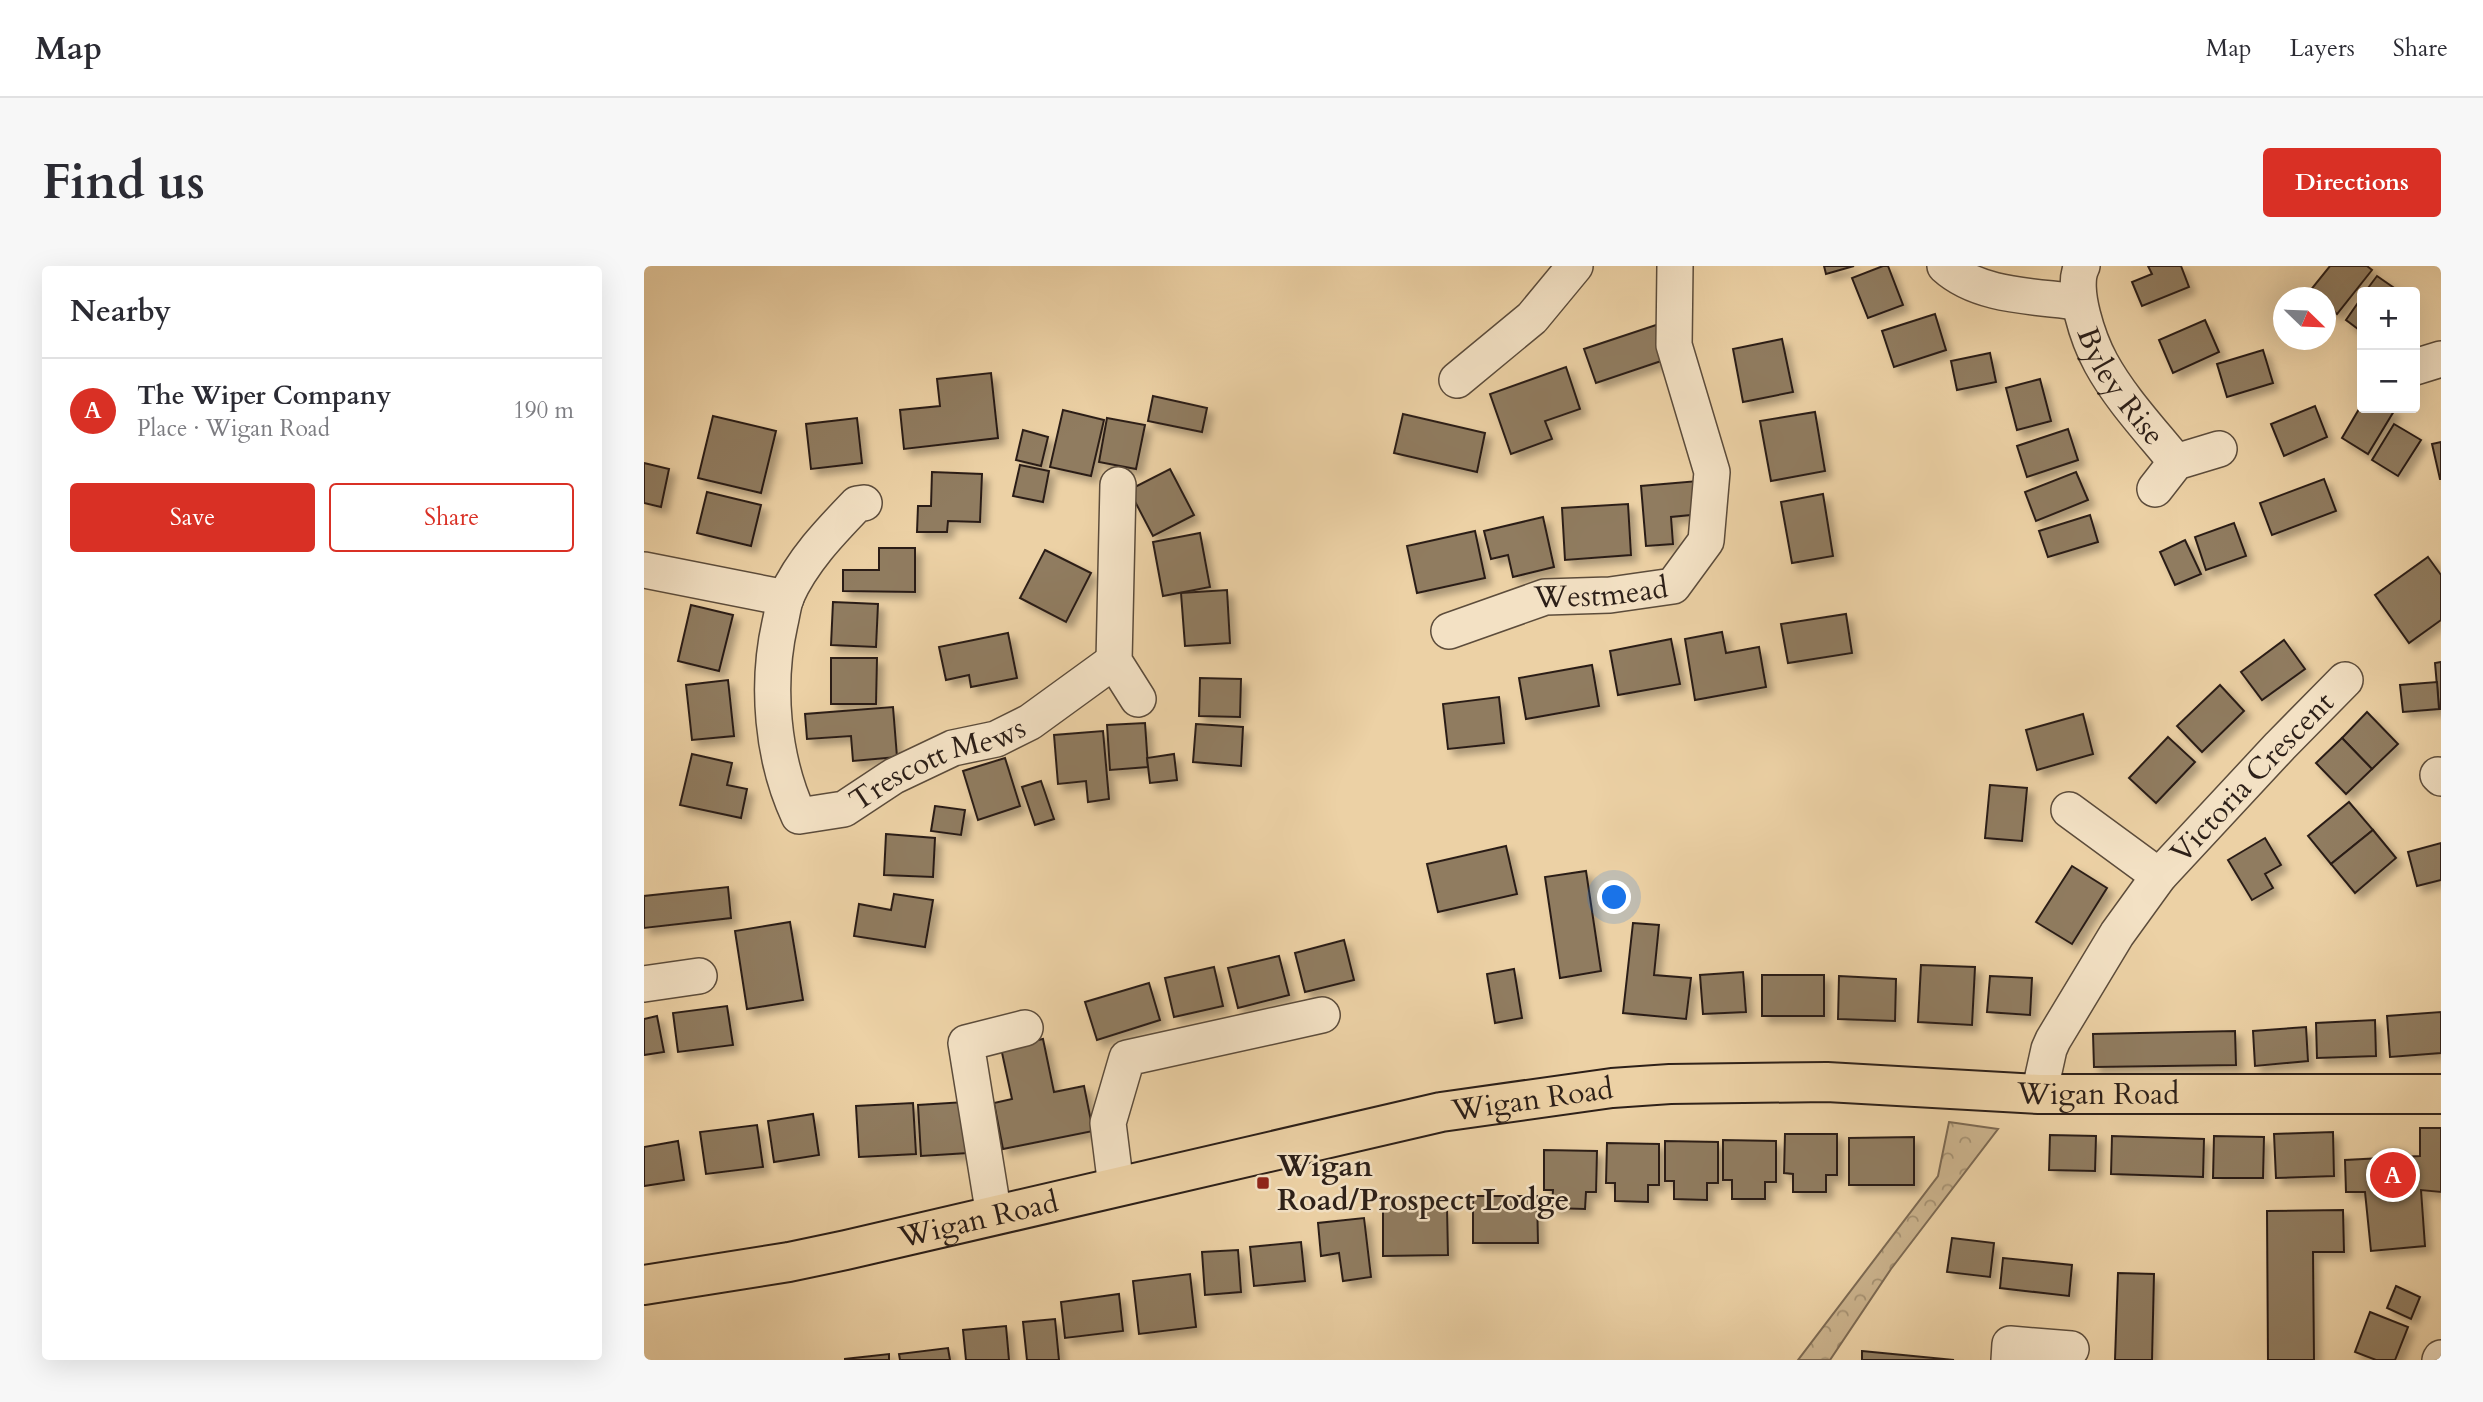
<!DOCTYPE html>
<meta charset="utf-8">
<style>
:root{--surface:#fff;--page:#f7f7f7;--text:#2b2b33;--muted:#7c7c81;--line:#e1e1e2;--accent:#d93025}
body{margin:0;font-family:Cardo,serif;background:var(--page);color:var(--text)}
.controls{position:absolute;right:21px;top:21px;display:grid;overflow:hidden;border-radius:7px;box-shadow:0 7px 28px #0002}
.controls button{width:63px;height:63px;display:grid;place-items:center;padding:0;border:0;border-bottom:2px solid var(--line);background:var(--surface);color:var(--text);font:35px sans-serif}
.compass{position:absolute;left:1629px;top:21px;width:63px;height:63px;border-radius:50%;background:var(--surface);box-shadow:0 7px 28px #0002;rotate:113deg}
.you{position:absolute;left:971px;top:632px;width:24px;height:24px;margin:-18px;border:5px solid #fff;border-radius:50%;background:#1a73e8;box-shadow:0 0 0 10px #1a73e833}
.badge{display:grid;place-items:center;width:46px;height:46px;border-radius:50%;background:var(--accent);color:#fff;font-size:23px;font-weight:700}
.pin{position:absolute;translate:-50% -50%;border:4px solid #fff;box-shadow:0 2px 7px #0006}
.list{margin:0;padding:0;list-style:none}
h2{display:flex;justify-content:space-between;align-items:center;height:91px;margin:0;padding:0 28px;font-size:30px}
h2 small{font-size:23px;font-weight:400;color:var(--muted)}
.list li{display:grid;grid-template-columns:46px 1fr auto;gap:21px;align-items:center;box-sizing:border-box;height:105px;padding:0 28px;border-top:2px solid var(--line)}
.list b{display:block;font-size:26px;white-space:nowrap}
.list p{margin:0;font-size:23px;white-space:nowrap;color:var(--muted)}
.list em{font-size:23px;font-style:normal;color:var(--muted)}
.actions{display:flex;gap:14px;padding:21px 28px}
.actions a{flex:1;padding:16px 0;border:2px solid var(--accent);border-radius:7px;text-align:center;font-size:24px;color:var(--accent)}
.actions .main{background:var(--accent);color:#fff}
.map{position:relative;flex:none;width:1797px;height:1094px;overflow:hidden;border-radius:7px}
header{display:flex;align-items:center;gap:42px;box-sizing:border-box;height:98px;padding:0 35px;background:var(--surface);border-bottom:2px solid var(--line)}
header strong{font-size:33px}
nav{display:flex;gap:38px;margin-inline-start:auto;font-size:24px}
.intro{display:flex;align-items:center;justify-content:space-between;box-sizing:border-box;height:168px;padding:0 42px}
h1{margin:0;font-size:49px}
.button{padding:18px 32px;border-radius:7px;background:var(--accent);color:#fff;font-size:24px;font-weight:700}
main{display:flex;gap:42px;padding:0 42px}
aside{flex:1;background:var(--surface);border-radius:7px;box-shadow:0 7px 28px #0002}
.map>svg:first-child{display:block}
.forest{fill:url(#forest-crowns);stroke:#7c6952;stroke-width:2}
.building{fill:#907c61;stroke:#2c1f18;stroke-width:2;filter:url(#shadow)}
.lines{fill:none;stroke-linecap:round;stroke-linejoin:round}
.minor-casing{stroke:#5c4c3b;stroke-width:38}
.highway-casing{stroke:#2c1f18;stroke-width:42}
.minor{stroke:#f3e1c4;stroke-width:35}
.highway{stroke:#ecd1a5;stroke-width:38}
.poi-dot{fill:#8f2418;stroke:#f3e1c4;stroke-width:2.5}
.labels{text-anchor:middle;stroke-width:5;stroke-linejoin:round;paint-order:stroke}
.street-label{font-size:30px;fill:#2c1f18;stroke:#f3e1c4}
.poi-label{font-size:30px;font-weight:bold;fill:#2c1f18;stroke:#f3e1c4;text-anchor:start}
</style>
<header>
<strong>Map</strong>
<nav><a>Map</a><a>Layers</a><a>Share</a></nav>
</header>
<div class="intro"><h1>Find us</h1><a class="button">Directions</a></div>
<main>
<aside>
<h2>Nearby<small></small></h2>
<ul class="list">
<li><span class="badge">A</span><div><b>The Wiper Company</b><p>Place · Wigan Road</p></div><em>190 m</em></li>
</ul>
<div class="actions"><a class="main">Save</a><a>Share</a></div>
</aside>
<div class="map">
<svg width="1797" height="1094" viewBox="0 0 1797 1094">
<defs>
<pattern id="forest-crowns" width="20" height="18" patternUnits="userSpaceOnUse" patternTransform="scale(1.75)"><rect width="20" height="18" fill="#cbb38d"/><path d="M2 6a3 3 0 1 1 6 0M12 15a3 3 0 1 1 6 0" fill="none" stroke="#a59172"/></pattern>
<filter id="shadow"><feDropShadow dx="6" dy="6" stdDeviation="3.5" flood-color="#0004"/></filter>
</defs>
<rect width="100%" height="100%" fill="#ecd1a5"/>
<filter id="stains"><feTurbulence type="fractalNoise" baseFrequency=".00286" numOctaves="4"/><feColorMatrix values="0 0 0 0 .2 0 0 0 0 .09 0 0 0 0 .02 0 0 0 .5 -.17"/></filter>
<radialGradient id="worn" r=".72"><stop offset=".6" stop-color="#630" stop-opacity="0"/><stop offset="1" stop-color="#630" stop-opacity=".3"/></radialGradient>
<!-- forest -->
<polygon class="forest" points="1305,856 1354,863 1247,1003 1186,1094 1154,1094 1294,910"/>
<!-- building -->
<g class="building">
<polygon points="1180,0 1210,0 1182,8"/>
<polygon points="1239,0 1244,0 1259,39 1224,52 1208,12"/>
<polygon points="1504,0 1537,0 1545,21 1498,40 1488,16 1508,8"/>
<polygon points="1686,0 1723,0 1728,4 1693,48 1682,39 1682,32 1672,32 1665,26"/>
<polygon points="1733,10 1756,26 1721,26"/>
<polygon points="1718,31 1718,66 1702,54"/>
<polygon points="1291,48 1302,84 1250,101 1238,65"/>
<polygon points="1561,54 1575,86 1529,107 1515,74"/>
<polygon points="1021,56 1032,90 952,117 940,83"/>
<polygon points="1138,73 1149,126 1099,136 1089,83"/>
<polygon points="1619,84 1629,117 1583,131 1573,98"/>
<polygon points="1346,87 1352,116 1313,124 1307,95"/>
<polygon points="922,101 936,143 901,155 908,173 867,188 846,128"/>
<polygon points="347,107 354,172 260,183 256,144 296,140 293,113"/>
<polygon points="1396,113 1407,155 1373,164 1362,122"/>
<polygon points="509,130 563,142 558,166 504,155"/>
<polygon points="1718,138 1718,142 1745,142 1750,145 1724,188 1698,172"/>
<polygon points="1671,140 1683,171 1640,190 1627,158"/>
<polygon points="419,144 460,154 447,210 406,201"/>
<polygon points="1171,146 1181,205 1127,215 1116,155"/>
<polygon points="759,148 841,167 833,206 750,187"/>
<polygon points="69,150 132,165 117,227 54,212"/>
<polygon points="213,152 218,197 167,203 162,158"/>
<polygon points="463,152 501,159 492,203 455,196"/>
<polygon points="1750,158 1777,174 1754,210 1728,194"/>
<polygon points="1424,163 1434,194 1383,211 1373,180"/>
<polygon points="379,164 404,171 397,200 372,194"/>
<polygon points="1797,176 1797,213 1796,213 1788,178"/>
<polygon points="0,197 25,203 17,241 0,237"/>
<polygon points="376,199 405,205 399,236 369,230"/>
<polygon points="526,203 550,249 509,270 485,224"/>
<polygon points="288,206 338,208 336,256 304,255 303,266 273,266 274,240 287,240"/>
<polygon points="1432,206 1444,234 1392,255 1381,226"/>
<polygon points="1680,213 1692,245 1628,269 1616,237"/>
<polygon points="1054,215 1057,248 1027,251 1029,278 1002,280 997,220"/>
<polygon points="63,226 117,239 107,280 53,267"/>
<polygon points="1179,228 1189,290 1148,297 1137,236"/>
<polygon points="984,238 987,289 921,294 918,242"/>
<polygon points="1446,249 1454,276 1404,291 1395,265"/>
<polygon points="899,251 910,301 869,311 864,289 847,293 840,265"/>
<polygon points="1590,257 1602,290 1562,304 1551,271"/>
<polygon points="831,265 841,312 773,327 763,280"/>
<polygon points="556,267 566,321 519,330 509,276"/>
<polygon points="1541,274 1557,308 1531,319 1516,286"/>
<polygon points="235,282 271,282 271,326 199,325 199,304 235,304"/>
<polygon points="401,284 447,307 422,356 376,332"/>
<polygon points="1784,291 1797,309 1797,354 1765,377 1731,329"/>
<polygon points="583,324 586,377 541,380 537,327"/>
<polygon points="189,336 234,338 232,381 187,379"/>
<polygon points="47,339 89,349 75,405 34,395"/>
<polygon points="1202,348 1208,387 1144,397 1137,358"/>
<polygon points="1078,366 1082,387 1115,381 1122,421 1051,434 1041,373"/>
<polygon points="364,367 373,412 327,421 325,409 302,414 295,381"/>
<polygon points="1027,373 1036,418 974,429 966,385"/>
<polygon points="1640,374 1661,403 1618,434 1597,406"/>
<polygon points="187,392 233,392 232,438 187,438"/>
<polygon points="1797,396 1797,443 1795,443 1791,397"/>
<polygon points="948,399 955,440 882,453 875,412"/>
<polygon points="556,412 597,413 596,451 555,450"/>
<polygon points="84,414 90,470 48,474 42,419"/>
<polygon points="1793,416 1795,443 1759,446 1756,419"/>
<polygon points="1576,419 1600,445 1558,486 1533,460"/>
<polygon points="855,431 860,477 804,483 799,438"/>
<polygon points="249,441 253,491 209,495 207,470 163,473 161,448"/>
<polygon points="1723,446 1754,478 1728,503 1698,472"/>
<polygon points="1439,448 1449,488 1393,504 1382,464"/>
<polygon points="501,457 504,501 466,504 463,459"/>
<polygon points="552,458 599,461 597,500 549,496"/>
<polygon points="459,465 465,533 444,536 442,515 414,518 410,469"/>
<polygon points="1524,471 1551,496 1512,537 1485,512"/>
<polygon points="1698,472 1728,503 1702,528 1672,497"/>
<polygon points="48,488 88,497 83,519 103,523 97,552 36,539"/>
<polygon points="530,488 533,514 506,517 503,492"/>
<polygon points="361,492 376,540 334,554 319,505"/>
<polygon points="397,515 410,553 391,559 378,521"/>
<polygon points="1346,519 1383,522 1378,575 1341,572"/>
<polygon points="1705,536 1729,564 1687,598 1664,570"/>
<polygon points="291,540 321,544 317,569 287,565"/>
<polygon points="1729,564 1752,592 1711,627 1687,598"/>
<polygon points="242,568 291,572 289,611 240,609"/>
<polygon points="1621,572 1637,599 1621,608 1629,622 1608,634 1584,594"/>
<polygon points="1797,577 1797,614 1773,620 1764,586"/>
<polygon points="862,580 873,628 794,646 783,598"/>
<polygon points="1428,600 1463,622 1428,678 1392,656"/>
<polygon points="942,605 957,705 916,712 901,611"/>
<polygon points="84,621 87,652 0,662 0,630"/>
<polygon points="250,628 289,634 281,681 210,670 215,638 247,644"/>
<polygon points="146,656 159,734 103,743 91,665"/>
<polygon points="989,657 1015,659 1010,709 1047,712 1042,753 979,747"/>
<polygon points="700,674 710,714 661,726 651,687"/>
<polygon points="635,690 645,729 594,742 584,702"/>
<polygon points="1277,699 1331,701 1328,759 1274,756"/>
<polygon points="570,701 579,740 530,751 521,712"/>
<polygon points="870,703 878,752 851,757 843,708"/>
<polygon points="1099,706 1102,746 1059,748 1056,709"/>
<rect x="1118" y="709" width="62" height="41"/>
<polygon points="1195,710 1252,713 1251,755 1194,753"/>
<polygon points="1346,710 1388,712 1386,749 1343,746"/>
<polygon points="505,717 516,754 453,774 441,736"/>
<polygon points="83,740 89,779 34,786 29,747"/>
<polygon points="1797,746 1797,787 1746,791 1743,750"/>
<polygon points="13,750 20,786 0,789 0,753"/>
<polygon points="1731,754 1732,790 1673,792 1672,757"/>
<polygon points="1662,761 1664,795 1611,800 1609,765"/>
<polygon points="1591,765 1592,799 1450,801 1449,768"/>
<polygon points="399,773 410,826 440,820 449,865 359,883 350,837 368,833 357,782"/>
<polygon points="321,836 324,887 277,890 274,839"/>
<polygon points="269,837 272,888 215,891 212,840"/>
<polygon points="169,848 175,889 130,896 124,855"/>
<polygon points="113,859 119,901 62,908 56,866"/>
<polygon points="1776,862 1797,862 1797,926 1777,924 1781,980 1727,985 1721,926 1702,926 1701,894 1776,890"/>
<polygon points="1689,866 1690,910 1632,912 1630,868"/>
<polygon points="1141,868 1193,868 1193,909 1182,909 1182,926 1149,926 1149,908 1140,907"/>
<polygon points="1406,869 1452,870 1451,905 1405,904"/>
<polygon points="1468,870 1560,873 1559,911 1467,908"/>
<polygon points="1570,870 1620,871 1619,912 1569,912"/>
<polygon points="1270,871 1270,919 1205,919 1205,872"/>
<polygon points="1079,874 1132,875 1132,916 1121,916 1121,933 1088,933 1088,914 1079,914"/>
<polygon points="34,875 40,914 0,920 0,881"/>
<polygon points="1021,875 1074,876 1074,917 1063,917 1063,934 1030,933 1030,915 1021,915"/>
<polygon points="963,877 1015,878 1015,919 1004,919 1004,936 971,935 971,917 962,917"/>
<polygon points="900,884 953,885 952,926 942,926 941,943 908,942 909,924 900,924"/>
<polygon points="829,930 893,930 894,977 829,977"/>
<polygon points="803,942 804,989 739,990 739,943"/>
<polygon points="1699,944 1700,986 1669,986 1670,1094 1624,1094 1623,945"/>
<polygon points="720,952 727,1011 699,1015 695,987 677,990 674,957"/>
<polygon points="1308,972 1350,977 1346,1011 1303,1006"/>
<polygon points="657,976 661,1015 610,1020 606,981"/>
<polygon points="594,984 597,1026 561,1029 558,986"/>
<polygon points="1359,992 1428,999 1425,1030 1356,1022"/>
<polygon points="1474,1007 1510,1008 1508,1094 1471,1094"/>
<polygon points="546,1008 552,1061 495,1068 489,1015"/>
<polygon points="1752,1020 1776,1031 1767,1053 1743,1042"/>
<polygon points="475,1028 479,1065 421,1072 417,1036"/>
<polygon points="1726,1046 1764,1061 1751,1094 1732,1094 1711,1086"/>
<polygon points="411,1053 415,1094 383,1094 379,1056"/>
<polygon points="362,1060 365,1094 322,1094 319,1064"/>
<polygon points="304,1082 306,1094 256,1094 255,1088"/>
<polygon points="1218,1085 1310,1094 1218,1094"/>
<polygon points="245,1088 245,1094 201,1094 201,1093"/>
</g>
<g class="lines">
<defs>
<g id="minor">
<path d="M1301 0C1335 31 1391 30 1434 36"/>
<path id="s1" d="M1438 0C1426 22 1445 75 1457 97 1476 132 1507 165 1532 196"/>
<polyline points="1771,101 1797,93"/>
<polyline points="813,114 888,52 931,0"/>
<polyline points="474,219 470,395 494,433"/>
<polyline points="1511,223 1532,196 1575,183"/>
<path id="s2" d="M220 237 213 238C186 266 158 295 142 331 139 339 138 349 136 357 122 419 128 492 155 550L200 543 250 510 309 482 352 473 386 456 470 395"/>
<polyline points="0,304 142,332"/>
<path id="s3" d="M805 365 901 331 966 329 1029 320 1062 275 1068 206 1030 79 1031 0"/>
<polyline points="1794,509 1797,512"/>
<polyline points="1425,544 1515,610"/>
<polyline points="0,718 55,710"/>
<path id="s4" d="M1395 828 1405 783 1409 774 1473 668 1515 610 1636 480 1701 414"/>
<polyline points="472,921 464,857 483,792 678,749"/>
<polyline points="350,950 322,777 381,762"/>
<polyline points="1365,1094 1366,1078 1427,1083"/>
<polyline points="1796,1094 1797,1092"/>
</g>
<g id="highway">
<path id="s5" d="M0 1019 145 996 202 984 797 846 968 822 1026 818 1183 816 1395 828H1797"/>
</g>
</defs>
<!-- minor casing -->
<use href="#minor" class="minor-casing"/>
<!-- highway casing -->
<use href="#highway" class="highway-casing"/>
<!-- minor -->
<use href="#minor" class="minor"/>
<!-- highway -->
<use href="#highway" class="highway"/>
</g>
<!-- markers -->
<rect class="poi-dot" x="612" y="910" width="14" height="14" rx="3.5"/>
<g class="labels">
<!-- street labels -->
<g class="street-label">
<text dy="10" stroke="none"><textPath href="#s1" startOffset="131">Byley Rise</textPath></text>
<text dy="10" stroke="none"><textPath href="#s3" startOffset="158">Westmead</textPath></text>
<text dy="10" stroke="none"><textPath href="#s2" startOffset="499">Trescott Mews</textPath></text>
<text dy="10" stroke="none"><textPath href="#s4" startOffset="387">Victoria Crescent</textPath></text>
<text dy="10" stroke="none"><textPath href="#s5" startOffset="1475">Wigan Road</textPath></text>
<text dy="10" stroke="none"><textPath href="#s5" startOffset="908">Wigan Road</textPath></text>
<text dy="10" stroke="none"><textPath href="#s5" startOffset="341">Wigan Road</textPath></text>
</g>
<!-- poi labels -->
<g class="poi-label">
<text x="633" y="910">Wigan<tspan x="633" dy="34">Road/Prospect Lodge</tspan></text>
</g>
</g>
<rect width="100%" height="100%" filter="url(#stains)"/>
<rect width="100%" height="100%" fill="url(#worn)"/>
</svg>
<div class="controls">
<button>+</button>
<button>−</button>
</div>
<svg class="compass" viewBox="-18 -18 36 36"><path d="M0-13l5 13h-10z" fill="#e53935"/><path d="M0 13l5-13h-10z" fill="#7c7c81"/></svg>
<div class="you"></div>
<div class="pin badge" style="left:1749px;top:909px">A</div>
</div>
</main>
